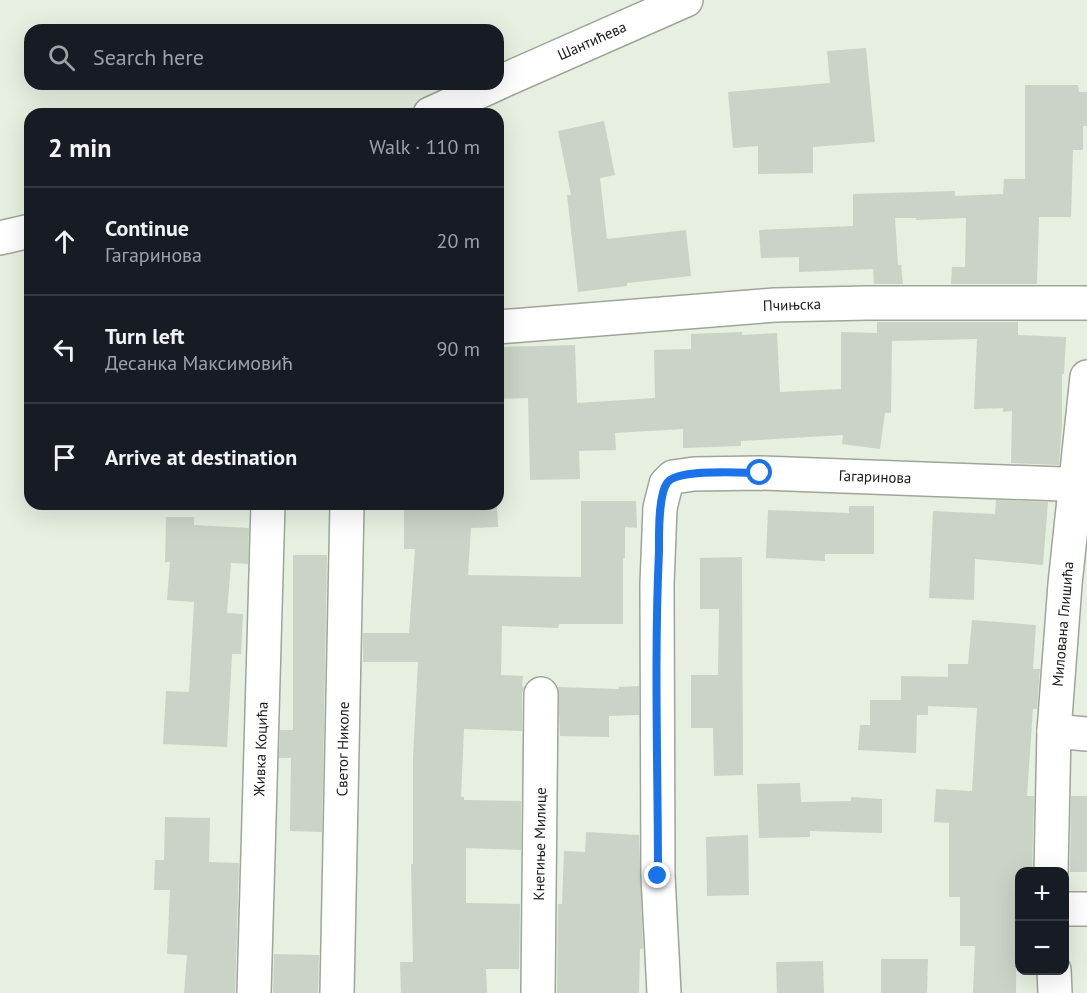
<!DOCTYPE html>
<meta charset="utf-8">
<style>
:root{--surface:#171b24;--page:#20242c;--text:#f1f3f6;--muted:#9ea1a6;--line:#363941}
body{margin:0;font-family:"PT Sans",sans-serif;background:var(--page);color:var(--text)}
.controls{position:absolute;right:18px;bottom:18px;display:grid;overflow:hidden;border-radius:12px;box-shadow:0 6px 24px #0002}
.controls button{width:54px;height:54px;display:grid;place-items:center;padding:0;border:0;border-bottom:2px solid var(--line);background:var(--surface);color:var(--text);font:30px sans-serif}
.stop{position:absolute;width:18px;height:18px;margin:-14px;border:4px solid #1a73e8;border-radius:50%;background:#fff}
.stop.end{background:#1a73e8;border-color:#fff;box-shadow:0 2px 6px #0008}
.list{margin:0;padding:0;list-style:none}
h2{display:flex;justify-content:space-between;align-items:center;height:78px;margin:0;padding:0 24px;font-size:26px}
h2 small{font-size:20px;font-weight:400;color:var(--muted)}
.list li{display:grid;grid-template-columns:39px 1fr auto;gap:18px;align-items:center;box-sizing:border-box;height:108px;padding:0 24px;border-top:2px solid var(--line)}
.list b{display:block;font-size:22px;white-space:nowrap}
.list p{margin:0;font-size:20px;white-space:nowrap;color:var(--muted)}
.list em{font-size:20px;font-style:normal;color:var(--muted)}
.icon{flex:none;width:33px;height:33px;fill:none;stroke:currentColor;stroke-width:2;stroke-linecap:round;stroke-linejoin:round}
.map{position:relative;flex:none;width:1087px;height:993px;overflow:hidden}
.search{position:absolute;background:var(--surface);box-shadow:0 6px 24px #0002;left:24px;top:24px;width:480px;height:66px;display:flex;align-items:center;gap:15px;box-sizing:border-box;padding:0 21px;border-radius:18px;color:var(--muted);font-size:22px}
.panel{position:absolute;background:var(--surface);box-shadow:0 6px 24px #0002;left:24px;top:108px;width:480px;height:402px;border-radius:18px}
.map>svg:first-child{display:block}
.building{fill:#cad3c5}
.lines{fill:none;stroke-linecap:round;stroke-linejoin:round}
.minor-casing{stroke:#9da697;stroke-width:36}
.minor{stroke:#fff;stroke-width:33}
.route{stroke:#1a73e8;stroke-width:8}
.labels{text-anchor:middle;stroke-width:4.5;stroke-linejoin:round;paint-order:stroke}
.street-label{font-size:15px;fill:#171a15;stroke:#fff}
</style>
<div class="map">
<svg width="1087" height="993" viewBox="0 0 1087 993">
<rect width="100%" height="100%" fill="#e6efe0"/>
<!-- building -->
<g class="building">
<polygon points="866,48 875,142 813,147 813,173 758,174 758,146 733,148 728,92 830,83 827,51"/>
<polygon points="1025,85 1078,85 1079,92 1087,92 1087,126 1083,126 1083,150 1073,150 1071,217 1039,217 1037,284 951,284 952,267 965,267 966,218 916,220 916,218 895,218 898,265 901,265 903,284 874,284 873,269 799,272 799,257 761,258 759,230 853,226 853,194 955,191 955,196 1003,194 1004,179 1025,179"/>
<polygon points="604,121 615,175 600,178 607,239 686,230 691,276 627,283 627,286 578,292 567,195 571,195 558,131"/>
<polygon points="877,322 1018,322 1018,335 1066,337 1064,374 1062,374 1062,425 1059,465 1011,463 1012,411 1003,412 1003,408 974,409 977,339 892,341 891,413 885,413 880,449 842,444 843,435 741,441 741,446 683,448 683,429 615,433 616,450 579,451 580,479 530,480 528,398 498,399 498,347 575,345 577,403 655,398 654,350 691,349 691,334 742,332 742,335 777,333 780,392 841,389 841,332 877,333"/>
<polygon points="996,500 1048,502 1043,565 975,559 974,600 929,598 933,511 995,514"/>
<polygon points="581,501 636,501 637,528 625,527 625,558 623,558 623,624 559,624 558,628 502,626 501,675 523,676 522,686 524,687 522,694 522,731 464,729 461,797 464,797 464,800 521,801 521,850 466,848 466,903 520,904 519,969 486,969 487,993 401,993 400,962 413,962 411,864 413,864 413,757 418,662 363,662 363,633 409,633 415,549 404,549 404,504 497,504 498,527 471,528 468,575 581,577"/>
<polygon points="849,506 874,506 874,554 825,554 825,561 766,558 768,510 849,513"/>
<polygon points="166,517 194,517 194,525 249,528 248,564 231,563 227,613 243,614 241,654 232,654 227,747 163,744 166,691 189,692 194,602 167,600 170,562 165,562"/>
<polygon points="293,555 327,555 322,832 290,831 291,758 279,758 280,730 293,730"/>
<polygon points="742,557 743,775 714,776 713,728 691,728 691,675 718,675 719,609 700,609 700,558"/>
<polygon points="972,620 1036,625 1033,669 1040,669 1037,709 1033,709 1027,796 1034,796 1032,872 1017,872 1016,993 973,993 975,946 960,946 960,897 949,897 949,823 934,822 936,789 972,791 977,708 928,706 928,715 917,715 916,753 858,750 860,725 870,725 870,700 901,700 901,676 948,677 948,664 968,664"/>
<polygon points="639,686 639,715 609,716 609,737 560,736 558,687 619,689 619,687"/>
<polygon points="800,783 801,802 851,801 851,797 882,799 882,833 810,831 810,837 759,838 757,784"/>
<polygon points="1071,796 1087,796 1087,872 1070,872"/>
<polygon points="165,817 210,818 209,862 239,863 235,993 184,993 187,955 167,954 170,890 154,890 155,860 164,860"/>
<polygon points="586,832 639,835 643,949 640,949 639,993 557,993 558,904 562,904 564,851 585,852"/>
<polygon points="748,835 749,895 707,896 706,837"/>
<polygon points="274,954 319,955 318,993 273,993"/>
<polygon points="881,959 928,959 927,993 881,993"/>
<polygon points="823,961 824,993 777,993 776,962"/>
</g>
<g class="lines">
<defs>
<g id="minor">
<polyline points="498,83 686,0"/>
<polyline points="430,114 496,84"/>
<polyline points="0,238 30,231"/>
<polyline points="498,327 775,305 867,303 1087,303"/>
<polyline points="1054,731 1087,734"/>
<polyline points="1051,872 1054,731 1065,584 1087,377"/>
<polyline points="1064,909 1087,909"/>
<polyline points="1054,970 1055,993"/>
<polyline points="254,993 268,504"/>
<polyline points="337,993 347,504"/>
<polyline points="538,993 541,694"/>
<polyline points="664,993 658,876 657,584 660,508 666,484 673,477 694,474 760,473 1062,484 1087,481"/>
</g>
</defs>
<!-- minor casing -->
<use href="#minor" class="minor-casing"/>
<!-- minor -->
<use href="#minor" class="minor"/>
</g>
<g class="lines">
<!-- route -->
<path class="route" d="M658 876C658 768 654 659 659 551 659 535 658 496 667 483 677 468 742 473 760 473"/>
</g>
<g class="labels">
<!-- street labels -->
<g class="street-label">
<text transform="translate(592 41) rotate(-24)" y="5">Шантићева</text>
<text transform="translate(792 305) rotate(-2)" y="5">Пчињска</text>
<text transform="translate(875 477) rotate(2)" y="5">Гагаринова</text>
<text transform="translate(1063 624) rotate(-85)" y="5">Милована Глишића</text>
<text transform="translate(261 749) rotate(-88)" y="5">Живка Коцића</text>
<text transform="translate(343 749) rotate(-89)" y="5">Светог Николе</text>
<text transform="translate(540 844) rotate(-89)" y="5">Кнегиње Милице</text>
</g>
</g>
</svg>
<div class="controls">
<button>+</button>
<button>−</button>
</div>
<div class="stop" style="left:760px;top:473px"></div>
<div class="stop end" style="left:658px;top:876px"></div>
<div class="search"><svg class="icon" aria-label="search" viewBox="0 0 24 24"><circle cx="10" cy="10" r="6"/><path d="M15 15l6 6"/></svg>Search here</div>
<section class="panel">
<h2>2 min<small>Walk · 110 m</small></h2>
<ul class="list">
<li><svg class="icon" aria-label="ahead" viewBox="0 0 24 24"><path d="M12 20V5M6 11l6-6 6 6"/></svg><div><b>Continue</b><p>Гагаринова</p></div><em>20 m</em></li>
<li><svg class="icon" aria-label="left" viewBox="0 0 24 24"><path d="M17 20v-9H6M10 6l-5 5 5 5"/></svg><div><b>Turn left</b><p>Десанка Максимовић</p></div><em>90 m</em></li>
<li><svg class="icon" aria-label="arrive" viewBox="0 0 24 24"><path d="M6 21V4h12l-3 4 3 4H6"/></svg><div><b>Arrive at destination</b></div></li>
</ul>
</section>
</div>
